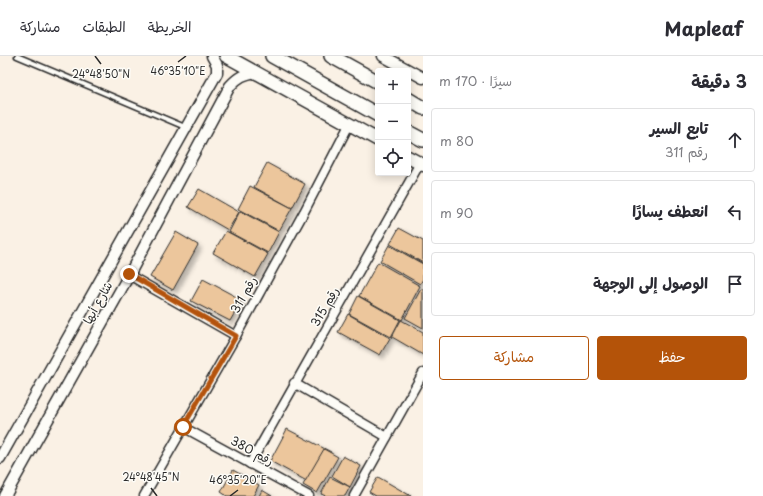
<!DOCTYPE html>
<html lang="ar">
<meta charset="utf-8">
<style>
:root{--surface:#fff;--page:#f7f7f7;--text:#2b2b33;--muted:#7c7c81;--line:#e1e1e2;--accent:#b45309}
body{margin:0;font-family:"Playpen Sans","Playpen Sans Arabic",sans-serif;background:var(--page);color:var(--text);direction:rtl}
.controls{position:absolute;right:12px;top:12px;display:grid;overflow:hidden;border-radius:4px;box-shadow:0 2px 10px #0003}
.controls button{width:36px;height:36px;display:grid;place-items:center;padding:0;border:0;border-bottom:1px solid var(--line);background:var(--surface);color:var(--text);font:20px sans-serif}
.stop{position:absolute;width:12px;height:12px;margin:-9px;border:3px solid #b45309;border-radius:50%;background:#fff}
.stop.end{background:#b45309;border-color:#fff;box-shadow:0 1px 4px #0008}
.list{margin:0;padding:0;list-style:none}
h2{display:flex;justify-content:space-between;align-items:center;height:52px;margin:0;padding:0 16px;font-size:17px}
h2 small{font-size:13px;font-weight:400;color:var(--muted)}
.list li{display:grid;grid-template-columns:26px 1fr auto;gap:12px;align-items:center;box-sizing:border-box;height:64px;margin:0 8px 8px;padding:0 8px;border:1px solid var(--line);border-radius:4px}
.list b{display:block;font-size:15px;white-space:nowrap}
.list p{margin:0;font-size:13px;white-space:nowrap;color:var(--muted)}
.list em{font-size:13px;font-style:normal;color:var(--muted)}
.actions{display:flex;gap:8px;padding:12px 16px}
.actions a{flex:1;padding:9px 0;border:1px solid var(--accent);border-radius:4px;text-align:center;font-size:14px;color:var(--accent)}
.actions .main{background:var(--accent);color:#fff}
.icon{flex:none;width:22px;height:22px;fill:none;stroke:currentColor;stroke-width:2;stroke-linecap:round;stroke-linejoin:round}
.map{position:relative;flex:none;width:423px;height:440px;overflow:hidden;direction:ltr}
header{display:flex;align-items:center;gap:24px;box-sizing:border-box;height:56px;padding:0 20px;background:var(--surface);border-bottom:1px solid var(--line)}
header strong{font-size:19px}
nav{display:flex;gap:22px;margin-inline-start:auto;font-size:14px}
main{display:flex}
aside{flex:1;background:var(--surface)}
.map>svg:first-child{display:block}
.building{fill:#ecc69c;stroke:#2b2b2b;filter:url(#shadow)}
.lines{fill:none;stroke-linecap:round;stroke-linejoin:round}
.service-casing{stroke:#2b2b2b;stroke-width:7}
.minor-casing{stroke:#2b2b2b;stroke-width:11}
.tertiary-casing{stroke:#2b2b2b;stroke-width:13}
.primary-casing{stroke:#2b2b2b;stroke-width:15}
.trunk-casing{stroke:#2b2b2b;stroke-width:16}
.service{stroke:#fdfcf7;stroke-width:4}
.minor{stroke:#fdfcf7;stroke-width:8}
.tertiary{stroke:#fdfcf7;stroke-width:10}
.primary{stroke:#fdfcf7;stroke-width:12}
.trunk{stroke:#fdfcf7;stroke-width:13}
.route{stroke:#b45309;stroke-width:5}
.ticks{fill:none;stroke:#2b2b2b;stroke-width:1.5}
.labels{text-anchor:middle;stroke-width:3;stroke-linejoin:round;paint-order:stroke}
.street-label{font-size:12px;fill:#2b2b2b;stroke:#fdfcf7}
.ticks-label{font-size:10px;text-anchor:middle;fill:#2b2b2b;stroke:#fdfcf7;stroke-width:3;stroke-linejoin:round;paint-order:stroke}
</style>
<header>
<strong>Mapleaf</strong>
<nav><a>الخريطة</a><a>الطبقات</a><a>مشاركة</a></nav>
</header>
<main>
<aside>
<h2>3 دقيقة<small>سيرًا · 170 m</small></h2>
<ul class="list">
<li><svg class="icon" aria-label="ahead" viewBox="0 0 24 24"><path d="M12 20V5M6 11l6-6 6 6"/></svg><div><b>تابع السير</b><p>رقم 311</p></div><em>80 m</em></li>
<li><svg class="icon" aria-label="left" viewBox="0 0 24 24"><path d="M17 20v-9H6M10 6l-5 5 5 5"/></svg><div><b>انعطف يسارًا</b></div><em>90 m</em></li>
<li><svg class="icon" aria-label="arrive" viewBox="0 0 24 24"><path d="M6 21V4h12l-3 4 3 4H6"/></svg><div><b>الوصول إلى الوجهة</b></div></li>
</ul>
<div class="actions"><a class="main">حفظ</a><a>مشاركة</a></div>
</aside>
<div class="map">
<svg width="423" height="440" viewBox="0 0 423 440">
<defs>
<filter id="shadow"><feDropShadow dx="3.5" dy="3.5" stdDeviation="2" flood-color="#0004"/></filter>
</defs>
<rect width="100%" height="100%" fill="#faf1e5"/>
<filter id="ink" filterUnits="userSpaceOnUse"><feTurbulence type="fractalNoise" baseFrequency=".025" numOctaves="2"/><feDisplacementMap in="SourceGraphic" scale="8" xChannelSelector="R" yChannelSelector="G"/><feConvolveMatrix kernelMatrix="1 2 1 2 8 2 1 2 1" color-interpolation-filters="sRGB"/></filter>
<g filter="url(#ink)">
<!-- building -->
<g class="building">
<polygon points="267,107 305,128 292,152 254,131"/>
<polygon points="250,130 292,152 279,175 238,153"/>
<polygon points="199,133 239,156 228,174 188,151"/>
<polygon points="240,155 279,176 268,197 229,176"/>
<polygon points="399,172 423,185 423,207 390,188"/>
<polygon points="226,175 268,198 255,221 213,197"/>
<polygon points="176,176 198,189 173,234 150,221"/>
<polygon points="389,189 423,208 423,223 420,228 380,205"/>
<polygon points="378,206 420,230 402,264 359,240"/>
<polygon points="203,223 242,244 230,265 191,245"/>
<polygon points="421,233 423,234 423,272 405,262"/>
<polygon points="358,240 400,264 391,281 349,258"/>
<polygon points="348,258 390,282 380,299 338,276"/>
<polygon points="401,264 423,276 423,299 392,281"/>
<polygon points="287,373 331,396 314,429 270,405"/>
<polygon points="324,393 338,401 317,437 303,429"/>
<polygon points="343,400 361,410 350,431 332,420"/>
<polygon points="233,414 259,429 253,440 227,440 221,436"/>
<polygon points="330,421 350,431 345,440 326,440 321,438"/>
<polygon points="378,421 411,440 376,440 369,436"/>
<polygon points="262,434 272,440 259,440"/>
</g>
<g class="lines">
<defs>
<polyline id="service" points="17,0 185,71"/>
<g id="minor">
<polyline points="129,219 236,280"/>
<polyline points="294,327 387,381"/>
<polyline points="183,371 309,440"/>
<path d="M250 408C306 307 364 208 420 107"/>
<polyline points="144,440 236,280 304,156 349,69"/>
<polyline points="354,440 423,317"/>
</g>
<g id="tertiary">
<polyline points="383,0 423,22"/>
<polyline points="0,402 217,17 217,9 212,0"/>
<path d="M5 440 129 219 230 30C238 21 244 18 256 16"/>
</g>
<g id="primary">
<polyline points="226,0 378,84"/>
<polyline points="408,101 423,109"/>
</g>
<g id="trunk">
<polyline points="272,0 378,59"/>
<polyline points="331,0 378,26"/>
<polyline points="408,43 423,52"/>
<polyline points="408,76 423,84"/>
</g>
</defs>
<!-- service casing -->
<use href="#service" class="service-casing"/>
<!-- minor casing -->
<use href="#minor" class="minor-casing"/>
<!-- tertiary casing -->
<use href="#tertiary" class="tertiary-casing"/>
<!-- primary casing -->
<use href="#primary" class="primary-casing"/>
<!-- trunk casing -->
<use href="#trunk" class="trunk-casing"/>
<!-- service -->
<use href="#service" class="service"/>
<!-- minor -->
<use href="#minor" class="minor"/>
<!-- tertiary -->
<use href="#tertiary" class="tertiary"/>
<!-- primary -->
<use href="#primary" class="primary"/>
<!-- trunk -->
<use href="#trunk" class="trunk"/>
</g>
</g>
<g class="lines" filter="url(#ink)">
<!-- route -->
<polyline class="route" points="129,218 236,280 183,371"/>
</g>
<!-- ticks -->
<path class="ticks" d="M95 0 101 8M178 6 186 0M151 432 157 440M230 440 238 434"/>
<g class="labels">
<!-- street labels -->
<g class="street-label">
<text transform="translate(244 239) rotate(-61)" y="4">رقم 311</text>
<text transform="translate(98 247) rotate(-61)" y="4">شارع أبها</text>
<text transform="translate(325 251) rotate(-60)" y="4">رقم 315</text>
<text transform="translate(252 395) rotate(29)" y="4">رقم 380</text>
</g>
</g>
<g class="ticks-label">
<text x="178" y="19">46°35'10"E</text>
<text x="101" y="22">24°48'50"N</text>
<text x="151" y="425">24°48'45"N</text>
<text x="238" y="428">46°35'20"E</text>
</g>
</svg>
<div class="controls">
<button>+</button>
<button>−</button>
<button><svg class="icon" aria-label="locate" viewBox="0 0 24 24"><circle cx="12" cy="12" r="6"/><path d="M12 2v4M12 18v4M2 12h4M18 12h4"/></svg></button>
</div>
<div class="stop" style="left:183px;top:371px"></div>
<div class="stop end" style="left:129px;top:218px"></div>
</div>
</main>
